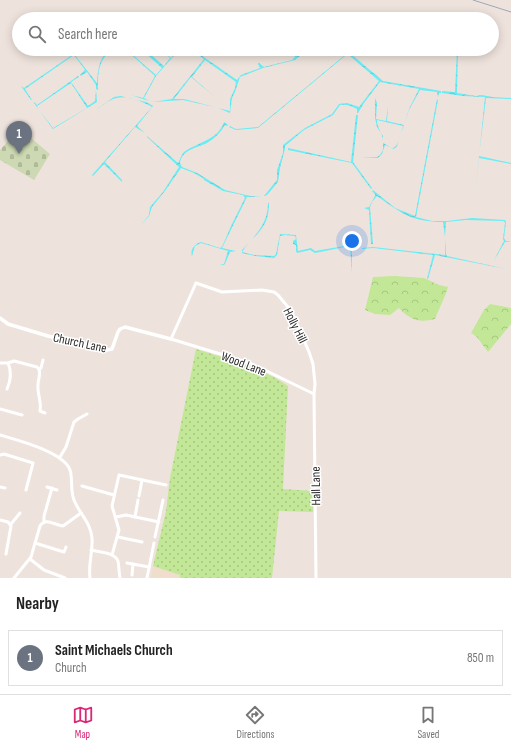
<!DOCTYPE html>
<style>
:root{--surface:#fff;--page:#f6f6f6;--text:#222;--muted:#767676;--line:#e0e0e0;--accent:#db2777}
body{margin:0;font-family:"Sofia Sans Condensed",sans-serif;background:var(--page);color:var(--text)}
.you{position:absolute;left:352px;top:241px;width:14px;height:14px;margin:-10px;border:3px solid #fff;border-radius:50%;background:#1a73e8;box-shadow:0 0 0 6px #1a73e833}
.badge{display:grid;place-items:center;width:26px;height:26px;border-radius:50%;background:var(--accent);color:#fff;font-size:13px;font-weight:700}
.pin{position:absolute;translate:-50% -33px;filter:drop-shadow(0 1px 2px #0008)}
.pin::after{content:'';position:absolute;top:21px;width:14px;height:12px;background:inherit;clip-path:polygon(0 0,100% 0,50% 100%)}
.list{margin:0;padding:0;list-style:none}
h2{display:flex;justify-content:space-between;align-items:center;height:52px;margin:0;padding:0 16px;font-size:17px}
h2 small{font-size:13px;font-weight:400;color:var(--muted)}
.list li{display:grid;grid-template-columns:26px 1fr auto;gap:12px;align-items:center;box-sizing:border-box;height:56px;margin:0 8px 8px;padding:0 8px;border:1px solid var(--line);border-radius:0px}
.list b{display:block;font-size:15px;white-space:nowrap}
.list p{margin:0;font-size:13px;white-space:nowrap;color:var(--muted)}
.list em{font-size:13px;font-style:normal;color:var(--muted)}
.icon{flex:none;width:22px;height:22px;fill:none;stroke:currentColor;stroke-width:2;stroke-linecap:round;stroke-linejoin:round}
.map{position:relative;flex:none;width:511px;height:578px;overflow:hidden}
.search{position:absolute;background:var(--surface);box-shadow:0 2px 10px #0003;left:12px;right:12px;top:12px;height:44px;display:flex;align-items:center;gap:10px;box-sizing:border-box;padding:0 14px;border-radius:22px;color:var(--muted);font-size:15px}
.sheet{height:116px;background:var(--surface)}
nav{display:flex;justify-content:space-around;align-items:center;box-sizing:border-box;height:56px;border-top:1px solid var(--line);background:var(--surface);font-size:11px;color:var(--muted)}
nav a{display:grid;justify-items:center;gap:2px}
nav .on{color:var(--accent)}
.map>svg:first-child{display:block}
.education{fill:#f0ddcb}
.grass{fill:url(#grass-dots)}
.forest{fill:url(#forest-crowns)}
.cemetery{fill:url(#cemetery-stones)}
.water{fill:url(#water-waves);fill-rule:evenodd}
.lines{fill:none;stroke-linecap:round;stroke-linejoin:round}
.minor{stroke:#fff;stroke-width:3}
.tertiary{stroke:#fff;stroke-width:3.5}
.rail{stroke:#9fa7b6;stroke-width:1}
.labels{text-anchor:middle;stroke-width:3;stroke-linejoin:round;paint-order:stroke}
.street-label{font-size:13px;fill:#2b2b2b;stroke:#fff}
</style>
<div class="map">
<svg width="511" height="578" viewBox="0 0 511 578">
<defs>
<pattern id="grass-dots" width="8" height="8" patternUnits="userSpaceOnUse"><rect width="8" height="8" fill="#c2e796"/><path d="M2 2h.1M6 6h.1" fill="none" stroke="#a7c681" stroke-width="1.8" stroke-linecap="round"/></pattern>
<pattern id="forest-crowns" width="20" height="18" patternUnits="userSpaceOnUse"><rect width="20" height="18" fill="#c2e796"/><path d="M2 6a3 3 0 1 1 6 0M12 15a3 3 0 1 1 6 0" fill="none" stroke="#a7c681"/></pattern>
<pattern id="cemetery-stones" width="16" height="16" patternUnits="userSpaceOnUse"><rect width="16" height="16" fill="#cdd9b2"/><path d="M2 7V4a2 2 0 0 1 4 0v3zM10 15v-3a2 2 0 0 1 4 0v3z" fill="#b0ba99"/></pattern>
<pattern id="water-waves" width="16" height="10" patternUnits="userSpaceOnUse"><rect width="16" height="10" fill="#6aecf5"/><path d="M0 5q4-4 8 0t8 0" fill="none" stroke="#5ccbd2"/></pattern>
</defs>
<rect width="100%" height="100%" fill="#eee3dc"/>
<!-- education -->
<polygon class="education" points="153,566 180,575 180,578 151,578"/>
<!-- grass -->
<path class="grass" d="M196 349C227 359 261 367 288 386L283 489 313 491V512L279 511 272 578H180V575L153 566 166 511 170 478Z"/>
<!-- forest -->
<g class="forest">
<path d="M395 276 424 278 439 285 448 287C445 298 439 308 435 319 419 323 410 320 399 308L390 315 375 314 365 310 373 277Z"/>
<polygon points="490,304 511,308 511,324 488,352 476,336 471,333 484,310"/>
</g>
<!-- cemetery -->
<polygon class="cemetery" points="17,128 31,138 50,154 34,180 0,160 0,150 13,135"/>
<!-- water -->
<g class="water">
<path d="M70 49 97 83C98 70 99 56 111 49 98 63 98 72 98 90L96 89V85L87 72 81 76 80 75 85 70 74 55 25 89 32 100H31L21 86 24 88 72 55 73 54Z"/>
<polygon points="125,49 126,49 156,75 162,68 141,49 144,49 164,66 170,58 159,49 171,58 180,49 156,76 144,98 149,101 131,95 143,98 155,76"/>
<polygon points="190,49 192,49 237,80 241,75 260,68 258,64 259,63 264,67 292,60 295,57 291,52 297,56 306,51 319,49 302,54 295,60 263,68 240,77 235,92 232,98 230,113 218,108 230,111 230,99 235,88 236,82 205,60 192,77 215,97 191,77 174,99 184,99 215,107 183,100 152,102 172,99 204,59"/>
<path d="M342 49H345L383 81 441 91V93H439L438 97 437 92 420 90 409 110 397 146 394 149 385 145 382 154 378 158 361 157H377L380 155 383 150V136L377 127 375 118V98L377 103 376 119 386 121 388 106 387 121 404 125 409 109 419 89 380 82 364 103 358 113H357V109C351 106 347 104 340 105L333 115 304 130 285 146V149L280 168 278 182 267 195 264 196 277 180V170L283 153V145L305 128 332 114 339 104 347 103 359 107 379 81ZM377 120 403 126C402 131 398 149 392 148 389 147 386 144 383 143 384 134 377 129 377 120Z"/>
<polygon points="457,49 458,49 457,93 476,96 482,95 492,97 511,98 511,99 486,98 479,156 511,163 511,164 479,158 473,216 485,97 463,96 442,93 442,91 455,92"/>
<polygon points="345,55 345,56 258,128 236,130 229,127 230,126 236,129 258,127"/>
<polygon points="78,76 79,77 71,82 88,106 95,101 96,90 97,102 53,129 52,128 40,111 53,128 87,108 71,83 37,106 38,109 33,101 37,105"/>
<path d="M120 96 146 102 153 106 137 126 145 133 135 127 105 162 122 180V182L104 164 93 176 92 175 152 107C143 102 128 95 117 98 109 99 101 107 94 111L114 97Z"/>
<path d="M437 99 438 100 416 217 432 221H447L472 218 505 220 506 222 504 238 506 241 511 242H505L493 262 504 241 503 239 505 223 504 221 466 220 446 222 445 237 443 222C412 222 401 213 377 196L372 202 370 207 373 244H371L369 210 364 208 369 207 375 196V194L372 191 373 190 395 208 415 216Z"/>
<polygon points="356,115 358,115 353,162 372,188 371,189 352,163 288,150 288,148 351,162"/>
<path d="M224 122 228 125 227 126 225 125C221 132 214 139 207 143 196 148 182 150 180 163L182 167 197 173 225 190 250 196H263L247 197 222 248 236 251 230 252 225 264 223 265 220 264H224L228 251 201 243 195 246 192 256C190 250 194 244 201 242L220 248 222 247 231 226 245 198 243 195 223 191 204 180V179L194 173 181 168 165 191 152 207 149 216 140 226 149 215 150 207 163 192 179 167 147 137V136L178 163C180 160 181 155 184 152 198 142 218 140 224 122Z"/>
<path d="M268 203H269C269 231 254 233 242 252L254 255 274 256 276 254 280 234 296 235 298 251 311 248 315 251 350 245 352 249 358 248 352 249V273L350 246 315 253 310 250 297 253 296 251V245L293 244V241L296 239 295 236 285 235 280 236 277 255 274 258 255 256 242 253V250C255 236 268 224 268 203Z"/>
<polygon points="445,239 446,254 447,256 511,270 435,255 428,279 427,279 433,255 373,248 362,249 362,248 373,247 445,255"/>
</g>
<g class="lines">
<!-- minor -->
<g class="minor">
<path d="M43 360 41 368 39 369C41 375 38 379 38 385 37 394 42 402 40 411L45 413"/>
<polyline points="0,363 8,363 14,361 37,367 39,369"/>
<path d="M7 389C11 380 12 372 8 363"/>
<polyline points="314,394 250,363 171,339 196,283 222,292 262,290 274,292 278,295 292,312 309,352 313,364 315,384 314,394 316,578"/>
<polyline points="0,409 22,415"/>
<path d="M0 435C17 440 64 452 70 470 73 479 70 490 74 500 79 513 91 523 92 538 93 552 88 564 90 578"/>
<polyline points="0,455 4,454 33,463 26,490"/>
<polyline points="60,457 66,447 74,422 78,419 87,414"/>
<polyline points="82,486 114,495"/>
<polyline points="0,487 5,488"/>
<polyline points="47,487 57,490"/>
<polyline points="139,496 142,480"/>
<polyline points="116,517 126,515 159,522"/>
<polyline points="135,517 138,500"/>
<polyline points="0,520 8,522 11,526 6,554"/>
<polyline points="44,521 44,516 52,488"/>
<polyline points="11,524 20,513"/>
<polyline points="118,537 142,542"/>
<polyline points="155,537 163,500"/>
<polyline points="35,543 64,552 66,547"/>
<path d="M91 550C99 552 114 552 118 561 119 566 119 573 120 578"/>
<polyline points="112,555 119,530 112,506 119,475 166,485"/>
<polyline points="30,559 44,570 65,578"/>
<polyline points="127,563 149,567"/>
<polyline points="132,575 133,564"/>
<path d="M14 578 31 557 40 526C46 517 54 525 63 526L81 513"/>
<polyline points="147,578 154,543"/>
</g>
<!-- tertiary -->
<polyline class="tertiary" points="0,318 8,324 48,336 107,350 112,349 118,332 120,329 125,327 171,339"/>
<!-- rail -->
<polyline class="rail" points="473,0 511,12"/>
</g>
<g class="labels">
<!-- street labels -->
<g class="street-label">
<text transform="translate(296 325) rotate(63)" y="5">Holly Hill</text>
<text transform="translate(80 342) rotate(12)" y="5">Church Lane</text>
<text transform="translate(244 363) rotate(21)" y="5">Wood Lane</text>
<text transform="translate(315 486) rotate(-91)" y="5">Hall Lane</text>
</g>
</g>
</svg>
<div class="you"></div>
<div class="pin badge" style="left:19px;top:154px;background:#6b7280">1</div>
<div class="search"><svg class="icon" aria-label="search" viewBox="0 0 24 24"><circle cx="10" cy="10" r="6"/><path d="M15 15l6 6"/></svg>Search here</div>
</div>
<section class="sheet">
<h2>Nearby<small></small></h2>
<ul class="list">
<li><span class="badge" style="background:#6b7280">1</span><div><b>Saint Michaels Church</b><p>Church</p></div><em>850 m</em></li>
</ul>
</section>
<nav>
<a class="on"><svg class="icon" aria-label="map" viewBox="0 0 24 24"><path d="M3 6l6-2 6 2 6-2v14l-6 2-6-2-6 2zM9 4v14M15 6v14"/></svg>Map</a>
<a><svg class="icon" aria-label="directions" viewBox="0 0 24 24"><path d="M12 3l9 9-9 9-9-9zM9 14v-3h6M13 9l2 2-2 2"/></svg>Directions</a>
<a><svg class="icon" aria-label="saved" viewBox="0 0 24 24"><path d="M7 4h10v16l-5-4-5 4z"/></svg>Saved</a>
</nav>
